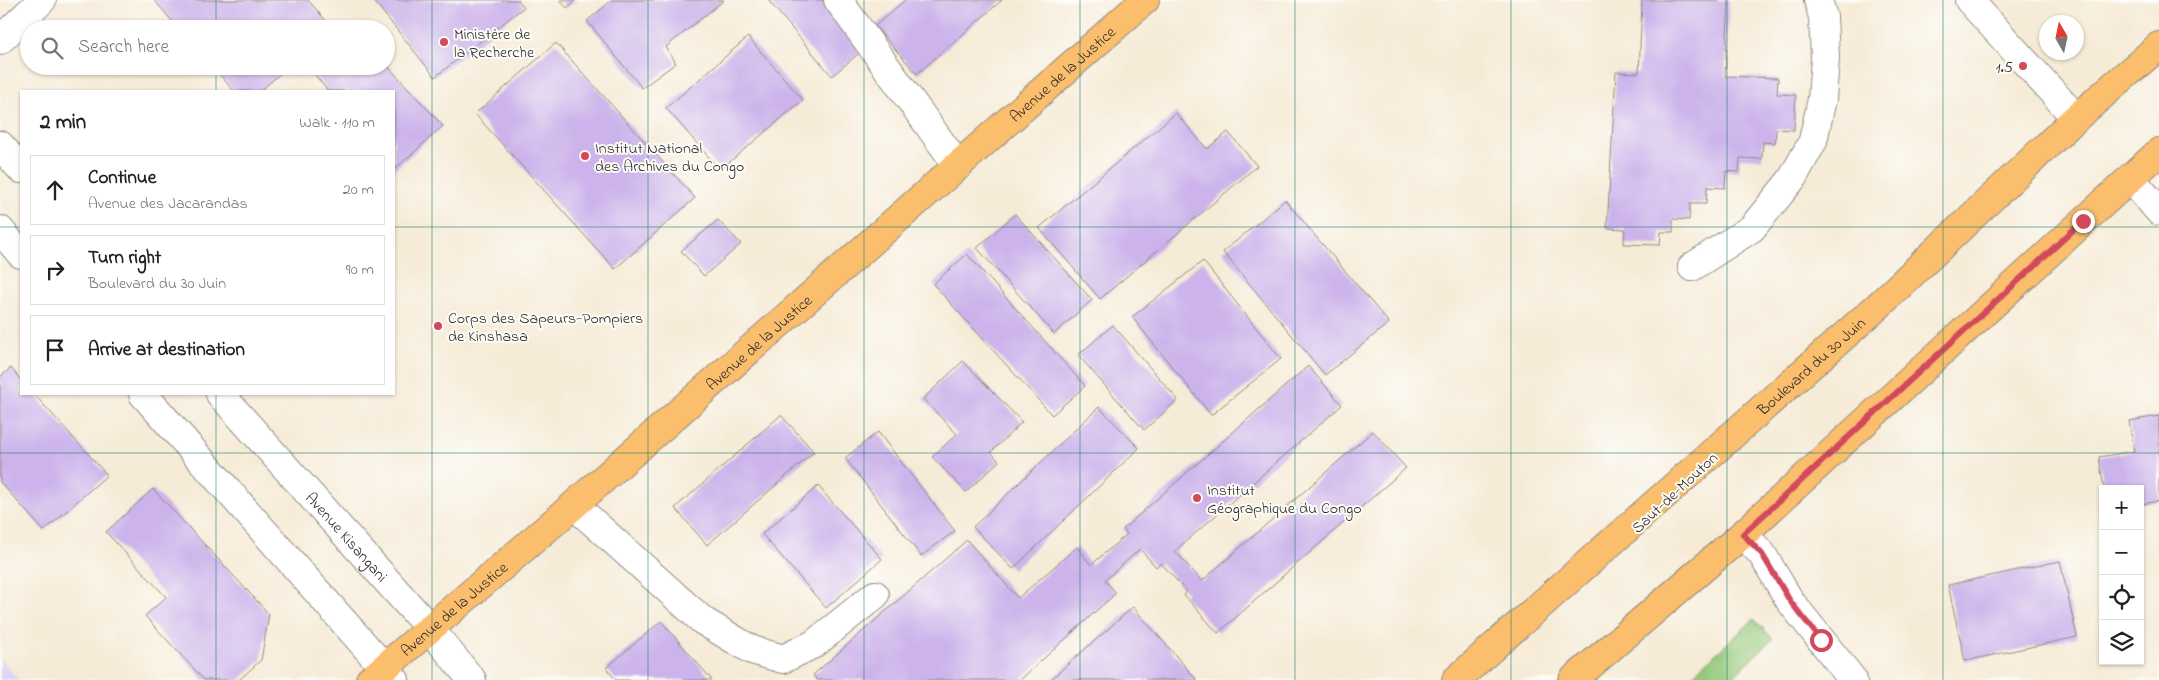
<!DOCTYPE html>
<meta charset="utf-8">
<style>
:root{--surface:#fff;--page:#f2f2f2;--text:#222;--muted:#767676;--line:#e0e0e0}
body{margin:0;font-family:"Indie Flower",sans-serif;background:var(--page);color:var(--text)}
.controls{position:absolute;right:15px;bottom:15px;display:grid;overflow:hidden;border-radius:0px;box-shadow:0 1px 4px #0004}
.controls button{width:45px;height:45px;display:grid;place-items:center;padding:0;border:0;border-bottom:1px solid var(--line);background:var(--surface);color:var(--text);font:25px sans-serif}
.compass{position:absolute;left:2039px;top:15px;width:45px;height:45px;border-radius:50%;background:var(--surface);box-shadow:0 1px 4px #0004;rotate:351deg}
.stop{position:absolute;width:15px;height:15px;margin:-11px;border:4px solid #d1495b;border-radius:50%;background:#fff}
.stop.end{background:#d1495b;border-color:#fff;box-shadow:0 1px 5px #0008}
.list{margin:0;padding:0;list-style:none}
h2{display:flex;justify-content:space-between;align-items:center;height:65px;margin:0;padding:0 20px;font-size:21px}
h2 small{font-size:16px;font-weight:400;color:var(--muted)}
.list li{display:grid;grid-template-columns:32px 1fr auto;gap:15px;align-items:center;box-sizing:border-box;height:70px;margin:0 10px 10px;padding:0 10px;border:1px solid var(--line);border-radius:0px}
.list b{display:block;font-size:19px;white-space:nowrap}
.list p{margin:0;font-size:16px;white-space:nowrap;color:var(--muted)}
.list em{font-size:16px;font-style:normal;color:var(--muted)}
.icon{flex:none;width:28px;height:28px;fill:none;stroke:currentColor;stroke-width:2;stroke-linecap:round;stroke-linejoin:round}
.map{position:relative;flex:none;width:2159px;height:680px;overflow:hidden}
.search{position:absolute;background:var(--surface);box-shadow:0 1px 4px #0004;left:20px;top:20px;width:375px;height:55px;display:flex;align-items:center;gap:12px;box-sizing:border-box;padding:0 18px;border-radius:28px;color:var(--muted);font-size:19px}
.panel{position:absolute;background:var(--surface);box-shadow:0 1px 4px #0004;left:20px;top:90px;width:375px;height:305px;border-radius:0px}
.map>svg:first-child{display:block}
.built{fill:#dfd5f5}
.green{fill:#94c97b;stroke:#607a53}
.building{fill:#ccb3eb}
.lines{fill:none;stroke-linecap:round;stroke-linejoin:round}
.minor-casing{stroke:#908b81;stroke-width:30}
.major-casing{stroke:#908b81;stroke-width:30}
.minor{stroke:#fff;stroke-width:28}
.major{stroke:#fabe6d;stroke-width:28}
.route{stroke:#d1495b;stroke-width:6}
.grid{fill:none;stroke:#0f766e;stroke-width:1;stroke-opacity:0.55}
.poi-dot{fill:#d1495b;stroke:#fdfcf7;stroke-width:2}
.labels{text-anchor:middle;stroke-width:4;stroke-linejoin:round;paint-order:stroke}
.poi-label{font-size:16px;fill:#2b2b2b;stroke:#fdfcf7;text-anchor:start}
.street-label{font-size:16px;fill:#2b2b2b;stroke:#fdfcf7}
</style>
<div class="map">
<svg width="2159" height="680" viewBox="0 0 2159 680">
<rect width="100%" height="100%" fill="#fdfcf7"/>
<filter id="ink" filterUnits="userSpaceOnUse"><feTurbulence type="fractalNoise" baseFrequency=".02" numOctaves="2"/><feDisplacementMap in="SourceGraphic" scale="10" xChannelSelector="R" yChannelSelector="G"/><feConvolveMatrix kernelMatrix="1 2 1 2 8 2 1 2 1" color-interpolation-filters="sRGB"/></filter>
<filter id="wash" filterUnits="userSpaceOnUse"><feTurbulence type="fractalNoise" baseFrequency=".0096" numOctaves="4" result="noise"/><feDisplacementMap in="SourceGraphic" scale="20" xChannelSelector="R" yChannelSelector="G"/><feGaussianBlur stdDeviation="1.12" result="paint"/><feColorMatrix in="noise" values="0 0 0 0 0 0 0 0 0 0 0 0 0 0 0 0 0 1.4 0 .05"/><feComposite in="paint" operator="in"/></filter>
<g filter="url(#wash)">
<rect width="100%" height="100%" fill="#f6ebd7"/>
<!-- built -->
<polygon class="built" points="0,659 19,680 0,680"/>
<!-- green -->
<polygon class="green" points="1754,619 1773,639 1729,680 1687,680"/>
<g id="blocks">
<!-- building -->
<g class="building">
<polygon points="154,0 308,0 333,29 179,29"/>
<polygon points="373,0 518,0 524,7 435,77"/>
<polygon points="560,0 576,0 567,8"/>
<polygon points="612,0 724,0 666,47 676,63 642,88 587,21"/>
<polygon points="768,0 822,0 864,49 832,76"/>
<polygon points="905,0 1002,0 917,74 875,26"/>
<polygon points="1642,0 1729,0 1725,76 1778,78 1777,94 1796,95 1794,130 1776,129 1775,143 1763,142 1762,159 1740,158 1739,172 1726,171 1725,188 1707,187 1706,204 1690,204 1689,220 1673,219 1673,232 1661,232 1660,245 1624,244 1625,229 1607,228 1616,72 1639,73"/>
<polygon points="748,37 803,100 720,170 666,108"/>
<polygon points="556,43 695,198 615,269 475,114"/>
<polygon points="386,64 443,126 394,170 394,91 328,91 308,66 386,66"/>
<polygon points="212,66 289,66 260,91 234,91"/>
<polygon points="1176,113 1207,149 1228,132 1257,166 1100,299 1039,228"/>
<polygon points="1285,200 1389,323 1325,375 1223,252"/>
<polygon points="1015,214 1092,300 1054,334 977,248"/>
<polygon points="718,220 741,244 704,276 681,251"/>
<polygon points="967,254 1085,386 1052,415 933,284"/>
<polygon points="1203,261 1281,359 1211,415 1132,317"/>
<polygon points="1113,325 1178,400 1144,430 1078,355"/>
<polygon points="963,361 1022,422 991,452 999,461 966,492 932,457 957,434 923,399"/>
<polygon points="1308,366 1342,405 1175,551 1202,581 1373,431 1406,468 1218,633 1184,595 1187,592 1161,563 1156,567 1140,549 1105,580 1116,593 1020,680 817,680 813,675 967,540 1018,598 1077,547 1091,565 1127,534 1123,529"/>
<polygon points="11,368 21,380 21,394 34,394 107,475 44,531 0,482 0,377"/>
<polygon points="1099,407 1139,448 1013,569 973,527"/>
<polygon points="781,415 814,452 707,545 675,508"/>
<polygon points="2159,416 2159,501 2142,504 2140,500 2140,489 2104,489 2099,457 2134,451 2129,421"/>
<polygon points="878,432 955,531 921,556 845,458"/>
<polygon points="818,486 882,559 826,608 762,534"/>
<polygon points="153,489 269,614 261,660 239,680 204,680 145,616 166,597 106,532"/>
<polygon points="2060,561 2077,637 1965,661 1948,585"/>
<polygon points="1133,607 1197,680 1050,680"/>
<polygon points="661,621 712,680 616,680 606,668"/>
</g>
</g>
</g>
<g filter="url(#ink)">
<use href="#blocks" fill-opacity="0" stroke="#908b81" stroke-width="1"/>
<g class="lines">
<defs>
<g id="minor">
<polyline points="838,0 958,166"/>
<polyline points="1969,0 2076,118"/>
<polyline points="0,40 42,0"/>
<polyline points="0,145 21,169"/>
<polyline points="2130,178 2159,211"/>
<polyline points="0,230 21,254"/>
<polyline points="1692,267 1752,228 1792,179 1813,141 1822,99 1825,58 1823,17 1818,0"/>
<polyline points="143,394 395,680"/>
<path id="s1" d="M220 394 430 629 472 680"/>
<polyline points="574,505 703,621 752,650 783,659 814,644 875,595"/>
<polyline points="1743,534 1762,554 1790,601 1853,680"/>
</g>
<g id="major">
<path id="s2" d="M370 680 574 505 1145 0"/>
<path id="s3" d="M1456 680 1879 305 2076 118 2159 46"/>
<polyline points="1573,680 1743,534 2159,152"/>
</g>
</defs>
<!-- minor casing -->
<use href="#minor" class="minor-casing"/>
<!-- major casing -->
<use href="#major" class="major-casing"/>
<!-- minor -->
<use href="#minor" class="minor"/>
<!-- major -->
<use href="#major" class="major"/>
</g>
</g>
<g class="lines" filter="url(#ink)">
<!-- route -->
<polyline class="route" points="1821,640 1790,601 1762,554 1743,534 2083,221"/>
</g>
<!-- grid -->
<path class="grid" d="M216 0V29M432 0V680M648 0V680M864 0V680M1080 0V680M1295 0V680M1511 0V680M1727 0V680M1943 0V680M216 66V91M0 227H21M394 227H2159M216 394V680M0 453H2159"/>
<!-- markers -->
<g class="poi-dot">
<circle cx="444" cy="42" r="5"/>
<circle cx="2023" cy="66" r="5"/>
<circle cx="585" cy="156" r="5"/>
<circle cx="438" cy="326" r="5"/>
<circle cx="1197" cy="498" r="5"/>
</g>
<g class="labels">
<!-- poi labels -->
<g class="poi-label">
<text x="454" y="39">Ministère de<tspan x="454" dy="18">la Recherche</tspan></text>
<text x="2013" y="72" text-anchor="end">1.5</text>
<text x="595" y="153">Institut National<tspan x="595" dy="18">des Archives du Congo</tspan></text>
<text x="448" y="323">Corps des Sapeurs-Pompiers<tspan x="448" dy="18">de Kinshasa</tspan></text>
<text x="1207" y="495">Institut<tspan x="1207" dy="18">Géographique du Congo</tspan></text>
</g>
<!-- street labels -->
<g class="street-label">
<text dy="6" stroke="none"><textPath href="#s2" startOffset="920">Avenue de la Justice</textPath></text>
<text dy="6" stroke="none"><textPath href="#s2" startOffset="515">Avenue de la Justice</textPath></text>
<text dy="6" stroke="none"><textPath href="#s3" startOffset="474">Boulevard du 30 Juin</textPath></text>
<text transform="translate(1674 492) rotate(-43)" y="6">Saut-de-Mouton</text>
<text dy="6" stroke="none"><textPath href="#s1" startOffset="191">Avenue Kisangani</textPath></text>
<text dy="6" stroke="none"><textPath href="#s2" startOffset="110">Avenue de la Justice</textPath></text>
</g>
</g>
</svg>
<div class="controls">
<button>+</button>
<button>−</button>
<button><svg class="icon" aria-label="locate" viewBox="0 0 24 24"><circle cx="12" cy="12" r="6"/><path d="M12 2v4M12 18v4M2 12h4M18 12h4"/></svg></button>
<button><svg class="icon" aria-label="layers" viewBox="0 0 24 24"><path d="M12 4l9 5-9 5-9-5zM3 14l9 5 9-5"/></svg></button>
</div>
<svg class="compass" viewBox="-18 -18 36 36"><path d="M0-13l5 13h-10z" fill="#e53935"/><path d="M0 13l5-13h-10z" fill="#767676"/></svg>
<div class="stop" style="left:1821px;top:640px"></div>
<div class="stop end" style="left:2083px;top:221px"></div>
<div class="search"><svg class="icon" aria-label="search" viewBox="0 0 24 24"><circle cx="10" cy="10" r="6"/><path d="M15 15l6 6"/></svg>Search here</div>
<section class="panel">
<h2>2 min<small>Walk · 110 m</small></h2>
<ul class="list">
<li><svg class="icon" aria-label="ahead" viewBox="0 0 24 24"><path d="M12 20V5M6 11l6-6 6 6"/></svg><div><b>Continue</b><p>Avenue des Jacarandas</p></div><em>20 m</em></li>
<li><svg class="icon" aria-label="right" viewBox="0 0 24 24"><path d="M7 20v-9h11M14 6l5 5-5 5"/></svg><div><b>Turn right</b><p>Boulevard du 30 Juin</p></div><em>90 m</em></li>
<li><svg class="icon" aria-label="arrive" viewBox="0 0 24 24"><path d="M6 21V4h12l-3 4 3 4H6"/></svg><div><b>Arrive at destination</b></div></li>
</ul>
</section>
</div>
